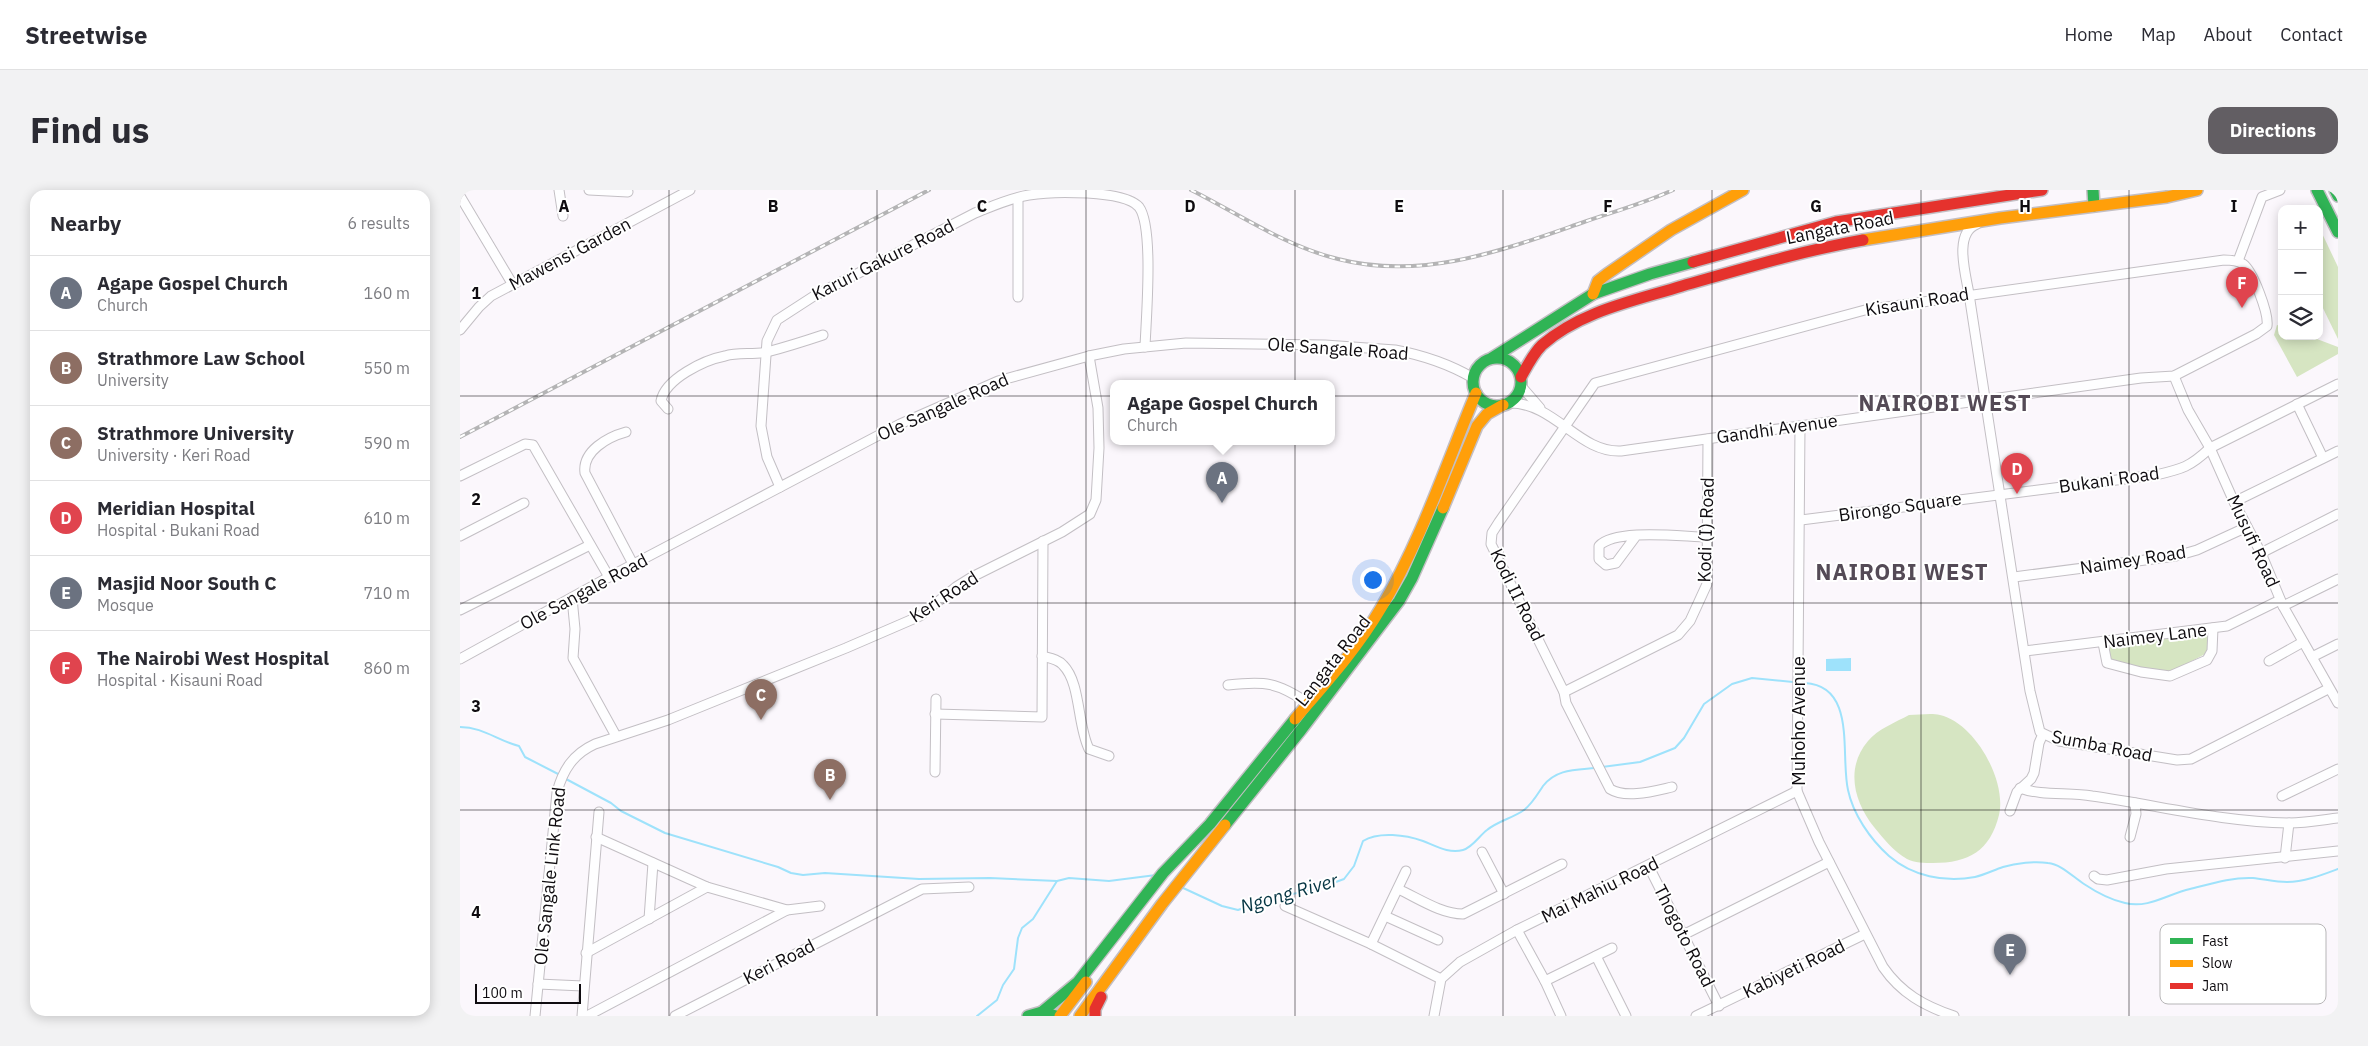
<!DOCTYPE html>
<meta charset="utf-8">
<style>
:root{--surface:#fff;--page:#f2f2f3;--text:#2b2b33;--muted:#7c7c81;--line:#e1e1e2;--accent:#625e63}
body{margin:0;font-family:"IBM Plex Sans",sans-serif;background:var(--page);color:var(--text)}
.controls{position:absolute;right:15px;top:15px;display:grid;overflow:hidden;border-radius:10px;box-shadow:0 2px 12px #0003}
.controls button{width:45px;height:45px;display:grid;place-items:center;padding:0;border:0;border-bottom:1px solid var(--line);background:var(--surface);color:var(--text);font:25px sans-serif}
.scale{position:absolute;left:15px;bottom:12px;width:106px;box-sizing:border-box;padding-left:5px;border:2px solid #0f0c10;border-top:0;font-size:14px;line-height:18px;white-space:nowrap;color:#0f0c10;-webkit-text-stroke:4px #fff;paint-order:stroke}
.you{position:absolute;left:912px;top:389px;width:18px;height:18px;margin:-12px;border:4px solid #fff;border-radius:50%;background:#1a73e8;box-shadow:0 0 0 8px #1a73e833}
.badge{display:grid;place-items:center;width:32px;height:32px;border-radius:50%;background:var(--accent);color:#fff;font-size:16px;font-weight:700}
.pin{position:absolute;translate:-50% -41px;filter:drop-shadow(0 1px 2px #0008)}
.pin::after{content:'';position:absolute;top:26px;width:18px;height:15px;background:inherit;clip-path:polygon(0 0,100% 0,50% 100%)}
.popup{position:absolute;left:650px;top:190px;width:225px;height:65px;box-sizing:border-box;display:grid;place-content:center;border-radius:10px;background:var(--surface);filter:drop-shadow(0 1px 4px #0005);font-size:16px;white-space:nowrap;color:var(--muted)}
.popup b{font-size:19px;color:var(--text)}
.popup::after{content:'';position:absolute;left:50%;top:100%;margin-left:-10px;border:10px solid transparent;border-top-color:var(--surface)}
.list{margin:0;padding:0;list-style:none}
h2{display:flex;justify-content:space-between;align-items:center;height:65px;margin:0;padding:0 20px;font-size:21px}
h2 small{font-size:16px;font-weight:400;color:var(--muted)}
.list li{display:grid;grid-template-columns:32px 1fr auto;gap:15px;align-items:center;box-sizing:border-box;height:75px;padding:0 20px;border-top:1px solid var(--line)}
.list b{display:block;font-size:19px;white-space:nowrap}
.list p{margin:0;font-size:16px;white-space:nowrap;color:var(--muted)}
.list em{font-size:16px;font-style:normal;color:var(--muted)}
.icon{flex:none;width:28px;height:28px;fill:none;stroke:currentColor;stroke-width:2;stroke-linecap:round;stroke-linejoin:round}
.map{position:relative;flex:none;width:1878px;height:826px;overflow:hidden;border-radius:15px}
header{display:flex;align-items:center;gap:30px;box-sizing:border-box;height:70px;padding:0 25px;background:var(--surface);border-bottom:1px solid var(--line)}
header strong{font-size:24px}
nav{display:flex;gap:28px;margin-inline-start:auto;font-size:18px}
.intro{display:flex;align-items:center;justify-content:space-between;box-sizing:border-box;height:120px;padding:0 30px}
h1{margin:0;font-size:35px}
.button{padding:12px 22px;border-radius:15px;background:var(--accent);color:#fff;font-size:18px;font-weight:700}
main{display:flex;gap:30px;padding:0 30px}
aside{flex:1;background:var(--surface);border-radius:15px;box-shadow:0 2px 12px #0003}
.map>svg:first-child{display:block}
.green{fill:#d6e5c2}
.water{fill:#9ee2fb}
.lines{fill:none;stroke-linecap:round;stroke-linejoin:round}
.stream{stroke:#9ee2fb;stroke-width:2}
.street-casing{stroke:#c3bfc4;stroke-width:11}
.fast-casing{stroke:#c3bfc4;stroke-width:14}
.slow-casing{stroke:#c3bfc4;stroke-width:14}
.jam-casing{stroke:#c3bfc4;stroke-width:14}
.street{stroke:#fefeff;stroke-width:9}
.fast{stroke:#30b455;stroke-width:11}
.slow{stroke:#ff9f0a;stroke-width:11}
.jam{stroke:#e5322d;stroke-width:11}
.rail-casing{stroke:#b4b4b5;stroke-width:4}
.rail{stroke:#fff;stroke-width:2;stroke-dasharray:5.5;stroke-linecap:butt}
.grid{fill:none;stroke:#0f0c10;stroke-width:1;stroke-opacity:0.55}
.labels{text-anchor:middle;stroke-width:4;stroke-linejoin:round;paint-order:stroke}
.street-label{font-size:18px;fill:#0f0c10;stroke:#fff}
.water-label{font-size:19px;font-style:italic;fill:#053543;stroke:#fff}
.district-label{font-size:22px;font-weight:bold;letter-spacing:1px;fill:#544a56;stroke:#fff}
.key{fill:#fff;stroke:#b7b6b7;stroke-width:1}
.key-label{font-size:14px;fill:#0f0c10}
.grid-label{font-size:16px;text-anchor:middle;font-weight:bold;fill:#0f0c10;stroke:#fff;stroke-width:4;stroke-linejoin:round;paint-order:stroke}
</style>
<header>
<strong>Streetwise</strong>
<nav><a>Home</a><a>Map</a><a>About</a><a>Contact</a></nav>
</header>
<div class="intro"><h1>Find us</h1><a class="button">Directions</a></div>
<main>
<aside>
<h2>Nearby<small>6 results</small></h2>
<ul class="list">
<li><span class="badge" style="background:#6b7280">A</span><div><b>Agape Gospel Church</b><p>Church</p></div><em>160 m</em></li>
<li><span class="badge" style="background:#8d6e63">B</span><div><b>Strathmore Law School</b><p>University</p></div><em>550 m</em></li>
<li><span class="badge" style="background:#8d6e63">C</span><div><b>Strathmore University</b><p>University · Keri Road</p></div><em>590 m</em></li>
<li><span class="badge" style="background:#e0444e">D</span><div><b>Meridian Hospital</b><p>Hospital · Bukani Road</p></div><em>610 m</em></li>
<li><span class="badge" style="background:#6b7280">E</span><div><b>Masjid Noor South C</b><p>Mosque</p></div><em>710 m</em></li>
<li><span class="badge" style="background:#e0444e">F</span><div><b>The Nairobi West Hospital</b><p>Hospital · Kisauni Road</p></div><em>860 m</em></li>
</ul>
</aside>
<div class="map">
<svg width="1878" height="826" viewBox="0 0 1878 826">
<rect width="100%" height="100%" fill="#fbf7fc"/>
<!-- green -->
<g class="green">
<polygon points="1859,37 1878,77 1878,149 1859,110"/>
<polygon points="1817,135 1822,136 1822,146 1849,146 1878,157 1878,164 1837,187 1814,145"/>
<polygon points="1753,438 1749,462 1707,484 1648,470 1650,457 1732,444"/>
<path d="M1449 525C1459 525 1471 523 1480 525 1515 533 1547 591 1539 625 1530 661 1509 673 1473 673 1465 673 1454 673 1447 669 1433 661 1424 649 1414 637 1394 612 1385 578 1408 551 1418 539 1436 532 1449 525Z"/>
</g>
<!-- water -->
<polygon class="water" points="1391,468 1391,481 1366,481 1366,469"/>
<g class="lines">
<!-- stream -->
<g class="stream">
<path d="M1345 493C1397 496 1380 565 1388 600 1393 624 1410 649 1429 666 1452 686 1485 693 1515 687 1524 685 1534 680 1543 677 1556 673 1575 671 1588 673 1601 674 1613 687 1624 694 1636 702 1651 710 1665 713 1688 719 1708 704 1730 699 1750 694 1772 687 1793 688 1804 689 1815 692 1827 692 1844 692 1862 685 1878 679"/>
<path d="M0 537C23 537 38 551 59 556L65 567 100 585"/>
<polyline points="1142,577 1180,572 1215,558 1224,548 1244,514 1272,494 1292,488 1333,492"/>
<polyline points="106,589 151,613 161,621 205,643 318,677 331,683 343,685 365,683 459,689 530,688 597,691 609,688 649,691 696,685"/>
<path d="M721 697 762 716 778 720 807 709 857 699 884 689 894 676 903 651C919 641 946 645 963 651 976 656 989 664 1003 660 1013 657 1019 646 1027 640 1038 631 1053 628 1064 620 1072 614 1077 605 1083 596 1096 579 1115 580 1135 578"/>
<polyline points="517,826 537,810 543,795 554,779 558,748 562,738 573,729 597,691"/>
</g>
<defs>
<g id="street">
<polyline points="99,0 103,26"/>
<polyline points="129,0 168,2"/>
<polyline points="0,6 53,95"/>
<path d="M1517 34C1493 43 1506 85 1509 104L1570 501 1580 542 1599 551 1717 570 1731 569 1868 499"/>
<polyline points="1778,71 1802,7 1820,0"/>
<polyline points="558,107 558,8"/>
<polyline points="0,140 19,117 31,106 230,0"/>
<polyline points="1714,186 1728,220 1750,258 1774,312 1801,363 1823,416 1878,513"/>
<polyline points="1061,196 1080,218"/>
<path d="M1050 213C1095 213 1119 263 1161 261L1681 188 1714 186 1796 144 1807 136C1809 124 1793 81 1783 74 1777 70 1770 70 1764 70L1405 120 1135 193 1039 332 1032 343 1031 354 1104 502 1106 513 1150 599C1166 609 1194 601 1212 597"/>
<polyline points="1837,214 1863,268"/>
<path d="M208 219 201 211C205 189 244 170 265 166 278 162 293 165 307 162 326 157 345 151 363 145"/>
<path d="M1340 236 1337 601 1359 652 1423 777C1441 803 1464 816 1494 826"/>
<path d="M166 242C148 247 122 261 125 283L173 374"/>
<polyline points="0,286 65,254 73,255 149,387"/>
<path d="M320 297 307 267 301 236 307 151 317 130 354 106 515 23C533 16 550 8 569 5 593 1 664 0 679 17 694 37 686 129 685 157"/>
<polyline points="1774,312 1878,261"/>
<path d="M1341 330 1696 285C1722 279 1730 277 1750 258L1878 194"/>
<polyline points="0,346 64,313"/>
<path d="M1176 346 1156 373 1146 375 1139 369V356C1156 338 1224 347 1248 347"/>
<polyline points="1801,363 1878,324"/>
<polyline points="1554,387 1716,366 1737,360 1787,337"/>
<polyline points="112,408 115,439 113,468 156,546"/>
<polyline points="1823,416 1878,389"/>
<polyline points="0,420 130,355"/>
<polyline points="1643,453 1647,473 1681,482 1710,486 1747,470 1752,461 1753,438"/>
<polyline points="1565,461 1767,436 1820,410"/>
<path d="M582 466C589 468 598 469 603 475 621 493 617 535 629 559L649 566"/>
<polyline points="1852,467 1878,454"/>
<path d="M0 469 149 387 440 234 538 191 629 166 664 159 726 153 865 155 935 160C962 165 989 174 1013 188"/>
<polyline points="1809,471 1843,452"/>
<path d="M768 495C805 491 817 492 848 513"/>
<polyline points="1104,502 1218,445 1230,431 1247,394 1248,249"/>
<polyline points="475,524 582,527 583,351"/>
<polyline points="475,582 476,509"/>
<path d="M1560 598C1581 606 1609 602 1632 606 1697 615 1762 632 1829 633 1845 633 1862 630 1878 628"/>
<polyline points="1822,606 1878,579"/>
<polyline points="1550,621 1557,602 1571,589 1574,583 1579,553 1583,544"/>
<polyline points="136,647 247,697 327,720 360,716"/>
<polyline points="1670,647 1676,624 1675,613"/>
<polyline points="1022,662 1044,704"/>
<polyline points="1825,668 1829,633"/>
<polyline points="1189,677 1259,816"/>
<polyline points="1634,686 1638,689 1647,690 1706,679 1878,661"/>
<path d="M938 699C958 708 981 724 1003 724L1102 674"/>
<polyline points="825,716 911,754 981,789"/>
<polyline points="925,726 978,750"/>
<polyline points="189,729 193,673"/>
<polyline points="1057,740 1085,791 1101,826"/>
<polyline points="1223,745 1369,672"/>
<polyline points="911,754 946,681"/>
<polyline points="126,763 247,697"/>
<polyline points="1136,766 1166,826"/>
<polyline points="1085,791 1152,758"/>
<polyline points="78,794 123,796"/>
<path d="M75 826 97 602C103 580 113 564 135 554L208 530 386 458 460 426 496 397 512 387 602 342 630 324 636 310 639 258 638 218 629 166"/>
<polyline points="122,826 139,622"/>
<polyline points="127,826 327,720"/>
<polyline points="215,826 462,699 509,697"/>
<polyline points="974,826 981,789 1000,772 1057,740 1337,601"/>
<polyline points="1236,826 1405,744"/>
</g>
<g id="fast">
<polyline points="1633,0 1634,16"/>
<polyline points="1857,0 1878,42"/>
<polyline points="1875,0 1878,6"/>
<circle cx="1037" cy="192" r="24"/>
<polyline points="1032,168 1133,104 1190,84 1233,72"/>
<polyline points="765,635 841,540 939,411 952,388 983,318"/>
<polyline points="582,822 618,792 703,683 750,634 835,529"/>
<polyline points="568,826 582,822 596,826"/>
</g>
<g id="slow">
<polyline points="1403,50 1540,28 1707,7 1737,0"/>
<polyline points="1133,104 1138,91 1147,84 1211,40 1283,0"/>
<polyline points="983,318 1017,236 1027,224 1043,215"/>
<path d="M835 529C865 494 897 459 921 418 961 351 986 275 1016 203"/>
<polyline points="600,826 626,792"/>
<polyline points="620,826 702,714 765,635"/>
</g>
<g id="jam">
<polyline points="1233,72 1376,32 1582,0"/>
<path d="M1061 187C1067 176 1073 164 1082 155 1121 121 1174 111 1222 96 1282 79 1341 61 1403 50"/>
<polyline points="635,826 635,819 641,807"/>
</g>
</defs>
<!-- street casing -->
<use href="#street" class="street-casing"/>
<!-- fast casing -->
<use href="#fast" class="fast-casing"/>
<!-- slow casing -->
<use href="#slow" class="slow-casing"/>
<!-- jam casing -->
<use href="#jam" class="jam-casing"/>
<!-- street -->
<use href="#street" class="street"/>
<!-- fast -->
<use href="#fast" class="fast"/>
<!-- slow -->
<use href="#slow" class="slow"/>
<!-- jam -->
<use href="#jam" class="jam"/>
<defs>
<g id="rail">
<path d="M731 0C779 24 825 56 878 69 964 91 1043 60 1124 32 1153 22 1185 13 1213 0"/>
<polyline points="0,247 469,0"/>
</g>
</defs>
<!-- rail casing -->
<use href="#rail" class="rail-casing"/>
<!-- rail -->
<use href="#rail" class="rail"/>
</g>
<!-- grid -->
<path class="grid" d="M209 0V826M417 0V826M626 0V826M835 0V826M1043 0V826M1252 0V826M1461 0V826M1669 0V826M0 206H1878M0 413H1878M0 620H1878"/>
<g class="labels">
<!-- street labels -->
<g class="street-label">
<text transform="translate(1380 38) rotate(-11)" y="6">Langata Road</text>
<text transform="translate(110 64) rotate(-28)" y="6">Mawensi Garden</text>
<text transform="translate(423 70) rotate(-27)" y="6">Karuri Gakure Road</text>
<text transform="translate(1457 112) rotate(-9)" y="6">Kisauni Road</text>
<text transform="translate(878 159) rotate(4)" y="6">Ole Sangale Road</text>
<text transform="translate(483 217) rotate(-24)" y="6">Ole Sangale Road</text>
<text transform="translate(1317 239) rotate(-8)" y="6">Gandhi Avenue</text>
<text transform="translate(1649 290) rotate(-8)" y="6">Bukani Road</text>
<text transform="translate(1440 317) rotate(-8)" y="6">Birongo Square</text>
<text transform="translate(1246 340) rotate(-88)" y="6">Kodi (I) Road</text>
<text transform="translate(1793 351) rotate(65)" y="6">Musufi Road</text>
<text transform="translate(1673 370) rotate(-9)" y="6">Naimey Road</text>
<text transform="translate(124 402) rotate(-28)" y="6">Ole Sangale Road</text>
<text transform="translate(1057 405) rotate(64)" y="6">Kodi II Road</text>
<text transform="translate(484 407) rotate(-33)" y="6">Keri Road</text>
<text transform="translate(1695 446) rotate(-7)" y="6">Naimey Lane</text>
<text transform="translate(873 471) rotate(-52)" y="6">Langata Road</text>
<text transform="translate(1339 531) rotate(-90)" y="6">Muhoho Avenue</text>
<text transform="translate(1642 556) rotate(11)" y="6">Sumba Road</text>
<text transform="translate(90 686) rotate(-84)" y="6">Ole Sangale Link Road</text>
<text transform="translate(1140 700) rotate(-26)" y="6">Mai Mahiu Road</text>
<text transform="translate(1224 746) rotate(63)" y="6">Thogoto Road</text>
<text transform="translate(319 772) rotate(-27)" y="6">Keri Road</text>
<text transform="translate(1334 779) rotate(-26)" y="6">Kabiyeti Road</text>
</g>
<!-- water labels -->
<g class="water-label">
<text transform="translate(829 703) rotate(-16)" y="7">Ngong River</text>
</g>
<!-- district labels -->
<g class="district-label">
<text x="1485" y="221">NAIROBI WEST</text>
<text x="1442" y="390">NAIROBI WEST</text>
</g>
</g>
<!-- legend -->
<rect x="1700" y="734" width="166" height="80" rx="8" class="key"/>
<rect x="1710" y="748" width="23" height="6" fill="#30b455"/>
<rect x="1710" y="770" width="23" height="7" fill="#ff9f0a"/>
<rect x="1710" y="793" width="23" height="6" fill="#e5322d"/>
<g class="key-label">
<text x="1742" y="756">Fast</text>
<text x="1742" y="778">Slow</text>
<text x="1742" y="801">Jam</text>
</g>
<g class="grid-label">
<text x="104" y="22">A</text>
<text x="313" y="22">B</text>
<text x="522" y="22">C</text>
<text x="730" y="22">D</text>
<text x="939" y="22">E</text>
<text x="1148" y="22">F</text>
<text x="1356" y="22">G</text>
<text x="1565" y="22">H</text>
<text x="1774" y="22">I</text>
<text x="16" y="109">1</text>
<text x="16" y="315">2</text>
<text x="16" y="522">3</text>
<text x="16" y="728">4</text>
</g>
</svg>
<div class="controls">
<button>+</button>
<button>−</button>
<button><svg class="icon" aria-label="layers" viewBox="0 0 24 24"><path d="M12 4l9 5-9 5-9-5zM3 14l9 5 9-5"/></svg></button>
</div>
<div class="scale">100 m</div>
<div class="you"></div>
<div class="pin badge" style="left:762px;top:313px;background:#6b7280">A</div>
<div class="popup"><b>Agape Gospel Church</b>Church</div>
<div class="pin badge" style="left:370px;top:610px;background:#8d6e63">B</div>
<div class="pin badge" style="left:301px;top:530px;background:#8d6e63">C</div>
<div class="pin badge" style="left:1557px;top:304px;background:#e0444e">D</div>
<div class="pin badge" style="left:1550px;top:785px;background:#6b7280">E</div>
<div class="pin badge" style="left:1782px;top:118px;background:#e0444e">F</div>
</div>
</main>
